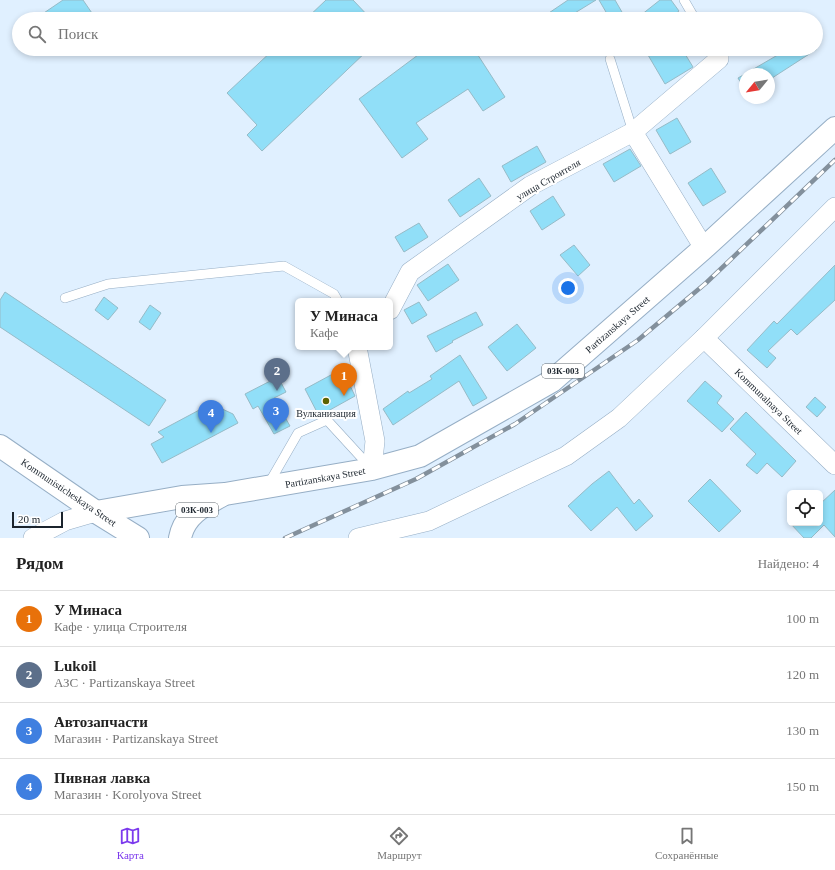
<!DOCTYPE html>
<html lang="ru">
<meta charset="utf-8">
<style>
:root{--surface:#fff;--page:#f6f6f6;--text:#222;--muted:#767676;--line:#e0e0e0;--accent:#7c3aed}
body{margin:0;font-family:"Times New Roman",serif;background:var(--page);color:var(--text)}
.controls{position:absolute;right:12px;bottom:12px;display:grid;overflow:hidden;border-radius:6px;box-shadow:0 2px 6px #0003}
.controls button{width:36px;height:36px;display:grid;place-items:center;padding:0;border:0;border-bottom:1px solid var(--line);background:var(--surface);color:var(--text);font:20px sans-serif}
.compass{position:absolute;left:739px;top:68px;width:36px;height:36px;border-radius:50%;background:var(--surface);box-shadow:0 2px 6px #0003;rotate:240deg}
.scale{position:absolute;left:12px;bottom:10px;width:51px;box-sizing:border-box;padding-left:4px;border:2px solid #1b242d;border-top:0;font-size:11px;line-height:14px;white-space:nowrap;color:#1b242d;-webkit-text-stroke:3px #fff;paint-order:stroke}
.you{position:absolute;left:568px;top:288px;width:14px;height:14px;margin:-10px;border:3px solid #fff;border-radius:50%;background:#1a73e8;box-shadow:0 0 0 6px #1a73e833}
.badge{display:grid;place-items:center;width:26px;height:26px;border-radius:50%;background:var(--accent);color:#fff;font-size:13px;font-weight:700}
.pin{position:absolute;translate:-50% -33px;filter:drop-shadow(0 1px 2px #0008)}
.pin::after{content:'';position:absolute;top:21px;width:14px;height:12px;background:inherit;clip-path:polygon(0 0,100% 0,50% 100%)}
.popup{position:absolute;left:295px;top:298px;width:98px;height:52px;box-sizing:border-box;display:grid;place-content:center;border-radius:6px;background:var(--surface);filter:drop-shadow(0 1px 3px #0005);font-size:13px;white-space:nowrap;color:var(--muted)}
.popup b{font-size:15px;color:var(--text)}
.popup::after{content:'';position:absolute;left:50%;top:100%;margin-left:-8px;border:8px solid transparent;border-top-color:var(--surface)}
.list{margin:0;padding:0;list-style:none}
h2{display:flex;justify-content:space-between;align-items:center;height:52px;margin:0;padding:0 16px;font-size:17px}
h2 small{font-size:13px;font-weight:400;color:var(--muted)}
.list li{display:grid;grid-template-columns:26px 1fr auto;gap:12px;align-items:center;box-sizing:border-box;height:56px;padding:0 16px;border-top:1px solid var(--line)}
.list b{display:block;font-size:15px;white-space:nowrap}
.list p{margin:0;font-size:13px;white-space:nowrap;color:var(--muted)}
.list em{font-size:13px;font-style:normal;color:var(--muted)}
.icon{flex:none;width:22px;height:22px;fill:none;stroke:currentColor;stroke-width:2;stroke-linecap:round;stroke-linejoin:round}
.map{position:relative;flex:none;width:835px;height:538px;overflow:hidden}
.search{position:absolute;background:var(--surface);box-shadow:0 2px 6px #0003;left:12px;right:12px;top:12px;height:44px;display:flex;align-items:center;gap:10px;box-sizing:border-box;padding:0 14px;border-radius:22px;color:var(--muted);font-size:15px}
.sheet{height:276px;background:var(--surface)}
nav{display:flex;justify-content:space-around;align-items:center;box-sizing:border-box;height:56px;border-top:1px solid var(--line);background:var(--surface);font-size:11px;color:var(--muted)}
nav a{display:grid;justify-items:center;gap:2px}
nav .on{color:var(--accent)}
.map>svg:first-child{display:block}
.building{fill:#91dff8;stroke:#96bbc7}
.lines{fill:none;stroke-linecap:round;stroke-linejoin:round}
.lane-casing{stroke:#96aec5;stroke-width:10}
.street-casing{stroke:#96aec5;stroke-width:20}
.secondary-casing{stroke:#96aec5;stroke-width:24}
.primary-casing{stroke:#96aec5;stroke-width:24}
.lane{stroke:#fff;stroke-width:9}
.street{stroke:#fff;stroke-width:19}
.secondary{stroke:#fff;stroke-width:22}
.primary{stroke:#fff;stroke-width:22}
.rail-casing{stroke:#83909c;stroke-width:4.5}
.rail{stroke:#fff;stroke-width:3;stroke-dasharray:9;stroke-linecap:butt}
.poi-dot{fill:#5d6300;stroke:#fff;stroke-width:1.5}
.labels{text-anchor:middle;stroke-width:4;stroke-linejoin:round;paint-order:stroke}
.shield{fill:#fff;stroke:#5f666c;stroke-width:1}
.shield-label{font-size:9px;font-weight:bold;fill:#1b242d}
.street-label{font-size:10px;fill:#1b242d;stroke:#fff}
.poi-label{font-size:10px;fill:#1b242d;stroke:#fff}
</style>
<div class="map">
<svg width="835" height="538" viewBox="0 0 835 538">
<rect width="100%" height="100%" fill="#e0f0ff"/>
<!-- building -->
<g class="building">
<polygon points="63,0 83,0 96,19 35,19"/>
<polygon points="326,0 353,0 371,19 306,19"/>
<polygon points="568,0 596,0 565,19 540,19"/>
<polygon points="599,0 615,0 626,19 610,19"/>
<polygon points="660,0 671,0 679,11 669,19 636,19"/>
<polygon points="274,49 369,49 262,151 247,135 257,125 227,93"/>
<polygon points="426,49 474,49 505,97 483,111 468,89 416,123 428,139 402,158 359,99"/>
<polygon points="659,49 682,49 693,67 665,84 648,55"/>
<polygon points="788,49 817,49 769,80 769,74 745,74"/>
<polygon points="745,74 745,90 738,78"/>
<polygon points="677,118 691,142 670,154 656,130"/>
<polygon points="537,146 546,162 511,182 502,166"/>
<polygon points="630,149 641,166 614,182 603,164"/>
<polygon points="711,168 726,192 703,206 688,183"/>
<polygon points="479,178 491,196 460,217 448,200"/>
<polygon points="553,196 565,215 542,230 530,211"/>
<polygon points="419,223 428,237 404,252 395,237"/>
<polygon points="574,245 590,265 578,276 560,255"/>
<polygon points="448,264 459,280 428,301 417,285"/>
<polygon points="835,265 835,300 797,335 791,329 768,351 776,358 767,368 747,350 774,321 777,324"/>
<polygon points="5,292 166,400 149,426 0,327 0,300"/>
<polygon points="104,297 118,308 108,320 95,310"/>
<polygon points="419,302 427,315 412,324 404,310"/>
<polygon points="150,305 161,313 150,330 139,322"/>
<polygon points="476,312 483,325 452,341 453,342 436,352 427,336"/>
<polygon points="517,324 536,348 507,371 488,347"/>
<polygon points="460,355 487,398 473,406 459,381 393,425 383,409 408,391 409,393 432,379 430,376"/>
<polygon points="342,369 355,396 319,416 305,389"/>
<polygon points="278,377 286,392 274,398 290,426 274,434 258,406 253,409 245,394"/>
<polygon points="705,381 722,396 717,403 734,419 722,432 687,401"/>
<polygon points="815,397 826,407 817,417 806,407"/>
<polygon points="218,407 233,414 238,423 162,463 151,444 164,437 158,432 203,408"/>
<polygon points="746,412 796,461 782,477 767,463 757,474 746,465 756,454 730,429"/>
<polygon points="609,471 634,504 639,499 653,516 636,531 617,507 591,531 568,506 592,484"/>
<polygon points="710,479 741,511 719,532 688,501"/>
<polygon points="835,490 835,537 824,525 811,538 804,538 790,523 822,523 820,504"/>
</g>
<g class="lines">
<defs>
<g id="lane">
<polyline points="684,0 695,19"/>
<polyline points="610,59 633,132"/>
<polyline points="65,298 108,284 284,266 334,294 338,301"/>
<polyline points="268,485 298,433 327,420 371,468"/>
</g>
<g id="street">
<polyline points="633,132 704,248"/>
<polyline points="390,310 410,272 530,186 633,132 719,59"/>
<polyline points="704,338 835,465"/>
<polyline points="357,347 375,441 372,469"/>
<polyline points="33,538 65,521 96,512"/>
<polyline points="358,538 429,521 566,456 619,418 704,338 835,207"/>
</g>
<polyline id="secondary" points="0,446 96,512"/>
<g id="primary">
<polyline points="96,512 182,497 225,494 372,469 420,456 552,381 704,248 835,128"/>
<polyline points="96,512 138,538"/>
<path d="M180 538C184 516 202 506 221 496"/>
</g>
</defs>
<!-- lane casing -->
<use href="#lane" class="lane-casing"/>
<!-- street casing -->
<use href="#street" class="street-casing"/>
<!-- secondary casing -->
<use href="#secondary" class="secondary-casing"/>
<!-- primary casing -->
<use href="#primary" class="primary-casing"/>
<!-- lane -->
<use href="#lane" class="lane"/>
<!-- street -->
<use href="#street" class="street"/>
<!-- secondary -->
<use href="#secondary" class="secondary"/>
<!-- primary -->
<use href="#primary" class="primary"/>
<defs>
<polyline id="rail" points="285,538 416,479 515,424 638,340 706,283 835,160"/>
</defs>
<!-- rail casing -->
<use href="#rail" class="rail-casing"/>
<!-- rail -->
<use href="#rail" class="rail"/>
</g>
<!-- markers -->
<circle class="poi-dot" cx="326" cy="401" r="4"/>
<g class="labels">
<!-- shield labels -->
<g class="shield">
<rect x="542" y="364" width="42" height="14" rx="3"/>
<rect x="176" y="503" width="42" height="14" rx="3"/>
</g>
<g class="shield-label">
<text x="563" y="374">03К-003</text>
<text x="197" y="513">03К-003</text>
</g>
<!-- street labels -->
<g class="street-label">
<text transform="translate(548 179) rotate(-30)" y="4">улица Строителя</text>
<text transform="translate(617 324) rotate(-41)" y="4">Partizanskaya Street</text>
<text transform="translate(769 401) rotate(44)" y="4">Kommunalnaya Street</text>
<text transform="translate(325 477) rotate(-10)" y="4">Partizanskaya Street</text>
<text transform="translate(69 492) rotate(34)" y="4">Kommunisticheskaya Street</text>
</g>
<!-- poi labels -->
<g class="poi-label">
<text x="326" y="417">Вулканизация</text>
</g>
</g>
</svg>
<div class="controls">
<button><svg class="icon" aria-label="locate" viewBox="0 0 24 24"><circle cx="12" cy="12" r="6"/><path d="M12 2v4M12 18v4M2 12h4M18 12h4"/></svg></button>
</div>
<svg class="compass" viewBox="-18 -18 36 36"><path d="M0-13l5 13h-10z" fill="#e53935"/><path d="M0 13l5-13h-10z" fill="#767676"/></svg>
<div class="scale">20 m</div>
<div class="you"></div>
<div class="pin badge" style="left:344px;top:396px;background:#e8710a">1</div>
<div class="popup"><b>У Минаса</b>Кафе</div>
<div class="pin badge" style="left:277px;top:391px;background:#5c6f8a">2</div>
<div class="pin badge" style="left:276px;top:431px;background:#3f7fe0">3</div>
<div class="pin badge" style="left:211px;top:433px;background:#3f7fe0">4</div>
<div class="search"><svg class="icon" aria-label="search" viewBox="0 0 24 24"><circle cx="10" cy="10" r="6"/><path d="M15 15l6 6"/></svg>Поиск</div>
</div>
<section class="sheet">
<h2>Рядом<small>Найдено: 4</small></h2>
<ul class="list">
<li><span class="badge" style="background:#e8710a">1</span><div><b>У Минаса</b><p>Кафе · улица Строителя</p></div><em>100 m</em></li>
<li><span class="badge" style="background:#5c6f8a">2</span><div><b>Lukoil</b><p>АЗС · Partizanskaya Street</p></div><em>120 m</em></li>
<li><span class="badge" style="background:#3f7fe0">3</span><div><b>Автозапчасти</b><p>Магазин · Partizanskaya Street</p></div><em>130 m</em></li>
<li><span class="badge" style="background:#3f7fe0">4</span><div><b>Пивная лавка</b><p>Магазин · Korolyova Street</p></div><em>150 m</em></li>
</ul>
</section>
<nav>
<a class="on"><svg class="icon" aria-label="map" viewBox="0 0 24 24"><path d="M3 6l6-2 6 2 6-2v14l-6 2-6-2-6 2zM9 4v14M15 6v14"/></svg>Карта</a>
<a><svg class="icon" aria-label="directions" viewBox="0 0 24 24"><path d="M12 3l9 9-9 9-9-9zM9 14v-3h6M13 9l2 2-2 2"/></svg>Маршрут</a>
<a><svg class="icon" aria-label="saved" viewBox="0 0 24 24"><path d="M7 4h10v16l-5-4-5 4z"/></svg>Сохранённые</a>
</nav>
